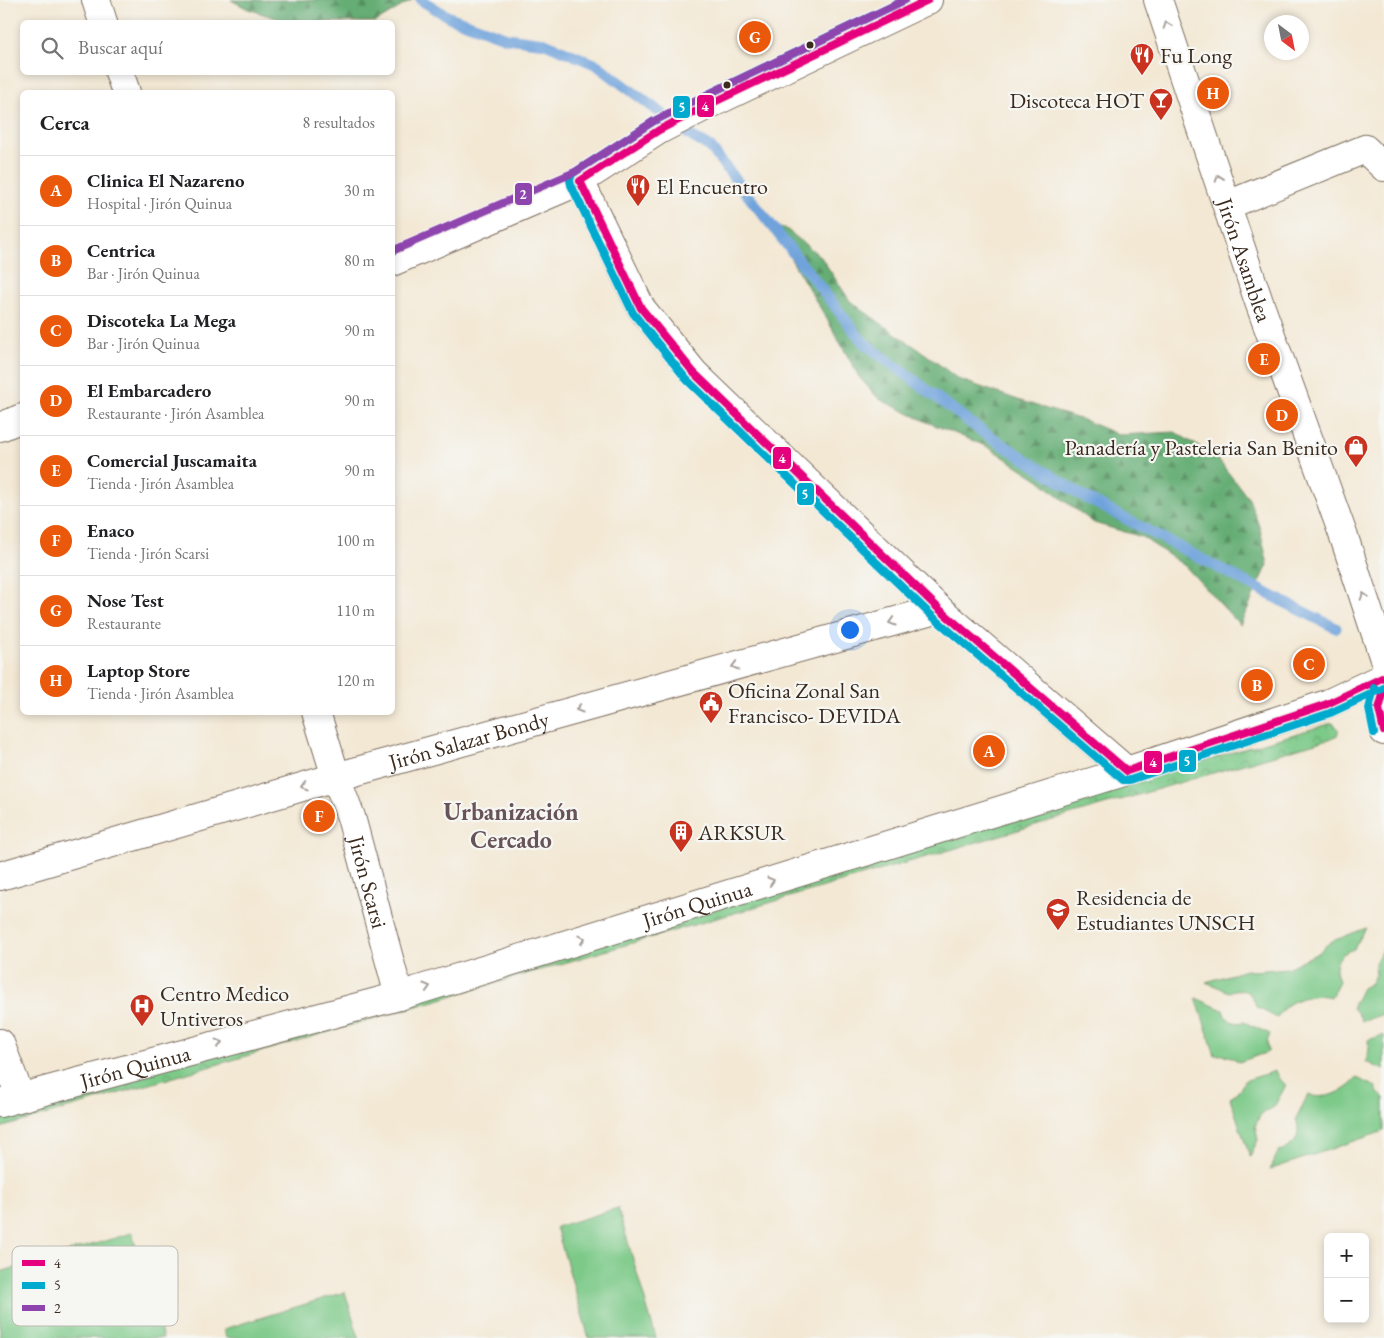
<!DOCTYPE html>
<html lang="es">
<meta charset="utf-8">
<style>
:root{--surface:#fff;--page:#f6f6f6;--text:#202124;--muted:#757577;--line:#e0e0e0;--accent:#ea580c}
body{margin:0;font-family:"EB Garamond",serif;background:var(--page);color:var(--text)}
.controls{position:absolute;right:15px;bottom:15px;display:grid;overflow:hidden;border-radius:8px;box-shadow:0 2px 8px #0003}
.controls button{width:45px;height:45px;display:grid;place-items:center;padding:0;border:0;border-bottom:1px solid var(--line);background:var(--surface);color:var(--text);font:25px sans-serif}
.compass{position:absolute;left:1264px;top:15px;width:45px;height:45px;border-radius:50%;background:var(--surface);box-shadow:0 2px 8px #0003;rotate:148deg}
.you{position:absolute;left:849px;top:629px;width:18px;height:18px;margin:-12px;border:4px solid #fff;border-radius:50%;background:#1a73e8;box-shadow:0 0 0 8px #1a73e833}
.badge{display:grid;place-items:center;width:32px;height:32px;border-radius:50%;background:var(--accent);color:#fff;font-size:16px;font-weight:700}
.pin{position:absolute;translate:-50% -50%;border:2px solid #fff;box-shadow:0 1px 5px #0006}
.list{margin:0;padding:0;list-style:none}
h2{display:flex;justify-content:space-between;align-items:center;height:65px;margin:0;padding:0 20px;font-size:21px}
h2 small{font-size:16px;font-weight:400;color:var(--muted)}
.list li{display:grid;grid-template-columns:32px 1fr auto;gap:15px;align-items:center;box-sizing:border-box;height:70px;padding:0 20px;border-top:1px solid var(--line)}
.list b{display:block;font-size:19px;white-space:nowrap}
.list p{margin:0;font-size:16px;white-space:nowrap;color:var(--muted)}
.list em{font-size:16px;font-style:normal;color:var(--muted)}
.icon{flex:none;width:28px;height:28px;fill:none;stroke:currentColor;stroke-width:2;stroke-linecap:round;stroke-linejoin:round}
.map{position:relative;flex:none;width:1384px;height:1338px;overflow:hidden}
.search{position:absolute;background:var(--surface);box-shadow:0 2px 8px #0003;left:20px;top:20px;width:375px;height:55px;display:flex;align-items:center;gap:12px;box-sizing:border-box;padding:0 18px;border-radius:8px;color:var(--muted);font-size:19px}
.panel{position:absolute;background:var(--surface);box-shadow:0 2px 8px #0003;left:20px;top:90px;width:375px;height:625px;border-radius:8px}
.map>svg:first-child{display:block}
.green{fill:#7cc988;stroke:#5c7a53}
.forest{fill:url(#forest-firs);stroke:#506c49}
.park{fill:url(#park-crowns);stroke:#5c7a53}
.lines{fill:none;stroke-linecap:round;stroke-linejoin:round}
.stream{stroke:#70a3db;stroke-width:11}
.street-casing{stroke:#7b6c5e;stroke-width:30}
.street{stroke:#fff;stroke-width:28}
.bus-1-casing{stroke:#f6f6f2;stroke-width:11}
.bus-2-casing{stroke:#f6f6f2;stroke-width:11}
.bus-3-casing{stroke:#f6f6f2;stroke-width:11}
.bus-1{stroke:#e5007d;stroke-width:8}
.bus-2{stroke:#00a9ce;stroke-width:8}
.bus-3{stroke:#8e44ad;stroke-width:8}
.oneway{stroke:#a79f9a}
.bus-dot{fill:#3b2a1e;stroke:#f6f6f2;stroke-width:2}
.labels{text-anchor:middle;stroke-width:4.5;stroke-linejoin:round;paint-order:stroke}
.poi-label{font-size:22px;fill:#3b2a1e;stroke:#f6f6f2;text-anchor:start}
.street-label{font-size:22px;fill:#3b2a1e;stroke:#f6f6f2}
.neighbourhood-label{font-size:24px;font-weight:bold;fill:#675358;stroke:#f6f6f2}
.key{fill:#f6f6f2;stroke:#beb9b2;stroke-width:1}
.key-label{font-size:14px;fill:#3b2a1e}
.line-badge{stroke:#f6f6f2;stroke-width:2}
.badge-label{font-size:14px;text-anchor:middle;font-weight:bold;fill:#fff}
</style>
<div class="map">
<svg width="1384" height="1338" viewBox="0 0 1384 1338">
<defs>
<pattern id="forest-firs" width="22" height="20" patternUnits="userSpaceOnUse" patternTransform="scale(1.25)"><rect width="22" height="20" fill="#65ad74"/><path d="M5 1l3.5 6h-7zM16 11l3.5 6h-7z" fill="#548d5f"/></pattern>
<pattern id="park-crowns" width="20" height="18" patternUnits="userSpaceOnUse" patternTransform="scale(1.25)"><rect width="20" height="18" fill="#7cc988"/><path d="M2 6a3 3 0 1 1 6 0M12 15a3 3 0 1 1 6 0" fill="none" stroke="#67a36f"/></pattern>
</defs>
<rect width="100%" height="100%" fill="#f6f6f2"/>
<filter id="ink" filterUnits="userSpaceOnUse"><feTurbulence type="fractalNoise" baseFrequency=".02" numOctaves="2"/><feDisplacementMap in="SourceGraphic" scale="10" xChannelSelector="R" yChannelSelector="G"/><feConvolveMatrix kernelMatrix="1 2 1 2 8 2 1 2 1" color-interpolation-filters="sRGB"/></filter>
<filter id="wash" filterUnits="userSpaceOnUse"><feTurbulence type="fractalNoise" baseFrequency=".0096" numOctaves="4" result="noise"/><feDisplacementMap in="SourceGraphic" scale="20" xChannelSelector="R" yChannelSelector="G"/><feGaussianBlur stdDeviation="1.12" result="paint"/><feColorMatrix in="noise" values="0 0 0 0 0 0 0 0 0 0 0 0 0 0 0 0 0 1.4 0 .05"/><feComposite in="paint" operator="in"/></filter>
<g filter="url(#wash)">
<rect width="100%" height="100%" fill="#f3e8d4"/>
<!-- green -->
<g class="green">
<path d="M1366 928 1354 949C1337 954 1332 965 1339 981L1331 997C1316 993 1296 997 1284 1008 1282 1010 1279 1015 1277 1018L1256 1007C1253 992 1242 986 1229 992L1206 982 1246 970 1254 971 1287 968 1318 953 1330 942Z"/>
<polygon points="1384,946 1384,1014 1362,1021 1357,1012 1352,1008 1362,988 1371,983 1376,973 1375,963"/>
<path d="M1196 998 1223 1010 1225 1016 1231 1021 1237 1023 1244 1022 1270 1034 1267 1042 1268 1052 1239 1062C1231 1056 1225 1054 1215 1055Z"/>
<polygon points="1384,1035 1384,1070 1366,1062 1369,1050 1368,1040"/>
<path d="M1275 1071 1279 1079 1286 1085 1274 1107 1261 1114 1255 1126 1258 1140 1250 1157 1230 1098C1237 1094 1241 1089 1244 1081Z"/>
<path d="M1357 1078 1376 1087 1378 1093 1384 1098V1131L1269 1170 1279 1151C1297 1146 1301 1135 1296 1118L1308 1095C1326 1100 1346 1092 1357 1078Z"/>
<polygon points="618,1208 656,1338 589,1338 556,1227"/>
<polygon points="132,1233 163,1338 0,1338 0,1272"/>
<polygon points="345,1292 359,1338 226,1338 224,1329"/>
</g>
<!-- forest -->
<g class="forest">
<polygon points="231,0 412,0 376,22 288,22 248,9"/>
<polygon points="785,228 821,257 850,301 886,327 927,355 958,379 1024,402 1086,421 1119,435 1175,432 1216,457 1249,499 1260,529 1268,565 1240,625 1185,566 1142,537 1094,523 1062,499 1039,480 988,447 927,422 879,399 859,377 828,321 773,229"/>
</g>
<!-- park -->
<path class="park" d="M1332 723C1338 726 1340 731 1336 737L0 1128V1113Z"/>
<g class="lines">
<!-- stream -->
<polyline class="stream" points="421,0 449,17 507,38 545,43 597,65 694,138 710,147 863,342 980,430 1086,498 1276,598 1336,628"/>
</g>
</g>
<g filter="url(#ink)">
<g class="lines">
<defs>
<g id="street">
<polyline points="96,0 103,22"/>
<path id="s1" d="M1158 0 1259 302 1344 537 1384 659"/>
<polyline points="119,72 126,92"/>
<polyline points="580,181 641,308 694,373 939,609 1127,771"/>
<polyline points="1228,205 1365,149 1384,167"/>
<polyline points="392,262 580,181 659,130 706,106 928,0"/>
<polyline points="0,427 22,418"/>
<polyline points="1384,691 1379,709 1384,731"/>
<path id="s2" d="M316 712 336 777 351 817 399 996"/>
<path id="s3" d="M0 876 336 777 939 609"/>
<polyline points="0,1043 20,1096"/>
<path id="s4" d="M0 1103 399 996 1127 771 1327 704 1384 677"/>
</g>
</defs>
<!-- street casing -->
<use href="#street" class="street-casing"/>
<!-- street -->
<use href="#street" class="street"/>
<defs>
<g id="bus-1">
<polyline points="928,0 706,106 659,130 580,181 641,308 694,373 939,609 1127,771 1327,704 1384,677"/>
<polyline points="1384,691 1379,709 1384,731"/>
</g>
<g id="bus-2">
<polyline points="905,0 702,97 654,121 572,174 570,180 571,185 633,313 687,380 932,616 1123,780 1130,780 1330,713 1384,688"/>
<polyline points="1374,733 1369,709 1374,688"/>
</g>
<polyline id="bus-3" points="392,251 575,172 654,121 702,97 905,0"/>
</defs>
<!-- bus-1 casing -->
<use href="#bus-1" class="bus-1-casing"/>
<!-- bus-2 casing -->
<use href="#bus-2" class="bus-2-casing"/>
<!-- bus-3 casing -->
<use href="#bus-3" class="bus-3-casing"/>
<!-- bus-1 -->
<use href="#bus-1" class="bus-1"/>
<!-- bus-2 -->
<use href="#bus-2" class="bus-2"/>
<!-- bus-3 -->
<use href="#bus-3" class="bus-3"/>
</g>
<!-- one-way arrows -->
<defs><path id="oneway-chevron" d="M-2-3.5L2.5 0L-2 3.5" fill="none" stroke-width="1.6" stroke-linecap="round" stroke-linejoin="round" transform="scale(1.25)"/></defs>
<g class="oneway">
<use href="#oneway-chevron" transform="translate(1167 25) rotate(-109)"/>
<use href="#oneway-chevron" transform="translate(1219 178) rotate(-109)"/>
<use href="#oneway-chevron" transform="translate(1364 596) rotate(-108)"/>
<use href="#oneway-chevron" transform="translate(892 622) rotate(164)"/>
<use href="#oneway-chevron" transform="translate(735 666) rotate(164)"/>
<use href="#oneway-chevron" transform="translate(579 709) rotate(164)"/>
<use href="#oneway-chevron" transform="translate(304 786) rotate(164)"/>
<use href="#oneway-chevron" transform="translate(771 881) rotate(-17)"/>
<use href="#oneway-chevron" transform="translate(582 939) rotate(-17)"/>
<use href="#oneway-chevron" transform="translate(427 987) rotate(-17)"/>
<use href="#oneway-chevron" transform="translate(219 1043) rotate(-15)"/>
</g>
</g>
<!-- icons -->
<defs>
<symbol id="restaurant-pin" viewBox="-11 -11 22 30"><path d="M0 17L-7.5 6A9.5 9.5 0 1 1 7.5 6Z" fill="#c8321e" stroke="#f6f6f2"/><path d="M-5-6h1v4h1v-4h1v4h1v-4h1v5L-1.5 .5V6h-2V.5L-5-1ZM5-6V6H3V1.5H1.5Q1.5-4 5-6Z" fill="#fff"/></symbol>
<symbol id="bar-pin" viewBox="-11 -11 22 30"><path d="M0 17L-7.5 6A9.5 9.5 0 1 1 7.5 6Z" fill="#c8321e" stroke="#f6f6f2"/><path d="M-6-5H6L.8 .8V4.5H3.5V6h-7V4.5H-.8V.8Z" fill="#fff"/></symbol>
<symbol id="shop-pin" viewBox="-11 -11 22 30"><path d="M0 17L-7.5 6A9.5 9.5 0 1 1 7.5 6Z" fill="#c8321e" stroke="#f6f6f2"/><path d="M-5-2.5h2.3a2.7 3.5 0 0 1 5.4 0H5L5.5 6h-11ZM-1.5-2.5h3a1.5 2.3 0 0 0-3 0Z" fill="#fff"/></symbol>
<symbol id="civic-pin" viewBox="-11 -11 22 30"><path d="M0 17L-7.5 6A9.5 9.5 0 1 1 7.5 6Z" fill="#c8321e" stroke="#f6f6f2"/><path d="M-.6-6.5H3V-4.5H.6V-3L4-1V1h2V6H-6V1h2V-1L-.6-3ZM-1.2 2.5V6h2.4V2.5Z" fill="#fff"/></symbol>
<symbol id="building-pin" viewBox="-11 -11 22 30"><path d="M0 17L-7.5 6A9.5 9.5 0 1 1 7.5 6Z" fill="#c8321e" stroke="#f6f6f2"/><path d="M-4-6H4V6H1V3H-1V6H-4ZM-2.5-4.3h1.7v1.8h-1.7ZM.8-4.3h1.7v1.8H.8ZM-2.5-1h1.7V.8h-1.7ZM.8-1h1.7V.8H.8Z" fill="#fff"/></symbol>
<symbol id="university-pin" viewBox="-11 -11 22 30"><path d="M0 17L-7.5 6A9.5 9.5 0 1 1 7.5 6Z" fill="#c8321e" stroke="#f6f6f2"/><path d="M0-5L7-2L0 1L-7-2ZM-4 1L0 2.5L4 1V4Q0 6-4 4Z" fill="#fff"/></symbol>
<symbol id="hospital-pin" viewBox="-11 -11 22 30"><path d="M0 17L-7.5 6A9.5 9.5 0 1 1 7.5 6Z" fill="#c8321e" stroke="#f6f6f2"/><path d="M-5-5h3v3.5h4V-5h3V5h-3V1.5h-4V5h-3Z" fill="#fff"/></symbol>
</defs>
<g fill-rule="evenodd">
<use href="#restaurant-pin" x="1128" y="41" width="28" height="38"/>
<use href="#bar-pin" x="1147" y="86" width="28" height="38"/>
<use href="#restaurant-pin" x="624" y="172" width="28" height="38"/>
<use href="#shop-pin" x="1342" y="433" width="28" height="38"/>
<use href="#civic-pin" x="697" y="689" width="28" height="38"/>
<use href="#building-pin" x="667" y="818" width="28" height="38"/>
<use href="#university-pin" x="1044" y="896" width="28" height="38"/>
<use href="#hospital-pin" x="128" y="992" width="28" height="38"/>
</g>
<!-- markers -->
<g class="bus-dot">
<circle cx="810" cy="45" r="4.5"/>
<circle cx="727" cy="85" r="4.5"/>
</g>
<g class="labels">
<!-- poi labels -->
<g class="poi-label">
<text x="1160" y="63">Fu Long</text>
<text x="1144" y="108" text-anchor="end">Discoteca HOT</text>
<text x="656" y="194">El Encuentro</text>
<text x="1338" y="455" text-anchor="end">Panadería y Pasteleria San Benito</text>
<text x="728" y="698">Oficina Zonal San<tspan x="728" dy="25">Francisco- DEVIDA</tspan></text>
<text x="698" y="840">ARKSUR</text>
<text x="1076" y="905">Residencia de<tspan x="1076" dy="25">Estudiantes UNSCH</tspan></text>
<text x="160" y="1001">Centro Medico<tspan x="160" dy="25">Untiveros</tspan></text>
</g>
<!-- street labels -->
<g class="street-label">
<text dy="8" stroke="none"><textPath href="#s1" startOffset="274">Jirón Asamblea</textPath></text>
<text dy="8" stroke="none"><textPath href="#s3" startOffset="488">Jirón Salazar Bondy</textPath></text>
<text dy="8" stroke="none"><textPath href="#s2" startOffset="178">Jirón Scarsi</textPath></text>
<text dy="8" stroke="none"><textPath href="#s4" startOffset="725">Jirón Quinua</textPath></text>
<text dy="8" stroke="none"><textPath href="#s4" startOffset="140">Jirón Quinua</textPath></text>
</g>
<!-- neighbourhood labels -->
<g class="neighbourhood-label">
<text x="511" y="820">Urbanización<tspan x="511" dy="28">Cercado</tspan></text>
</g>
</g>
<!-- legend -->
<rect x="12" y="1246" width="166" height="80" rx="8" class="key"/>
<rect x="22" y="1260" width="23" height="6" fill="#e5007d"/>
<rect x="22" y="1282" width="23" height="7" fill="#00a9ce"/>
<rect x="22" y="1305" width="23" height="6" fill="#8e44ad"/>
<g class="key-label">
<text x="54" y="1268">4</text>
<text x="54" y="1290">5</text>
<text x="54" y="1313">2</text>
</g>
<g class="line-badge">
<rect x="696" y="94" width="19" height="24" rx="5" fill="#e5007d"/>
<rect x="672" y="95" width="19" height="24" rx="5" fill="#00a9ce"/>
<rect x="514" y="182" width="19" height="24" rx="5" fill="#8e44ad"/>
<rect x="772" y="446" width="20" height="24" rx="5" fill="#e5007d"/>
<rect x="796" y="482" width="19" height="24" rx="5" fill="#00a9ce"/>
<rect x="1178" y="749" width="19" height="24" rx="5" fill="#00a9ce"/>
<rect x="1143" y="750" width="20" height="24" rx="5" fill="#e5007d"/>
</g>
<g class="badge-label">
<text x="705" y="111">4</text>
<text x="682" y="112">5</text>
<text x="523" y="199">2</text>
<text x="782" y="463">4</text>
<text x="805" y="499">5</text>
<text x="1187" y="766">5</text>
<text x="1153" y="767">4</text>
</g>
</svg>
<div class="controls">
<button>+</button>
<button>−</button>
</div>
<svg class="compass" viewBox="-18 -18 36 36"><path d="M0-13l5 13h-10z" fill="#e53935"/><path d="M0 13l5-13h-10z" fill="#757577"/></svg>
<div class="you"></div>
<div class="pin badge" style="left:989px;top:751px">A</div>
<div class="pin badge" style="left:1257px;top:685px">B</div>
<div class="pin badge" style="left:1309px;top:664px">C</div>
<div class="pin badge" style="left:1282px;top:415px">D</div>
<div class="pin badge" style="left:1264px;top:359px">E</div>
<div class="pin badge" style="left:319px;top:816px">F</div>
<div class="pin badge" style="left:755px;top:37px">G</div>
<div class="pin badge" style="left:1213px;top:93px">H</div>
<div class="search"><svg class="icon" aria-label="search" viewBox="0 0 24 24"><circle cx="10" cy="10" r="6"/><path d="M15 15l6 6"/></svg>Buscar aquí</div>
<section class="panel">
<h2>Cerca<small>8 resultados</small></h2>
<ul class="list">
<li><span class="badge">A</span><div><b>Clinica El Nazareno</b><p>Hospital · Jirón Quinua</p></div><em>30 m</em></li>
<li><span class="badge">B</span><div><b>Centrica</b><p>Bar · Jirón Quinua</p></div><em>80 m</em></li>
<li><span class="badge">C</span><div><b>Discoteka La Mega</b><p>Bar · Jirón Quinua</p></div><em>90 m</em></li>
<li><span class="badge">D</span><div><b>El Embarcadero</b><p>Restaurante · Jirón Asamblea</p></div><em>90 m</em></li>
<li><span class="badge">E</span><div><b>Comercial Juscamaita</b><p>Tienda · Jirón Asamblea</p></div><em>90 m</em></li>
<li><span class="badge">F</span><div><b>Enaco</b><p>Tienda · Jirón Scarsi</p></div><em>100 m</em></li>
<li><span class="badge">G</span><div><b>Nose Test</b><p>Restaurante</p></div><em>110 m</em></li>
<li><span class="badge">H</span><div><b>Laptop Store</b><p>Tienda · Jirón Asamblea</p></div><em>120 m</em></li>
</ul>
</section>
</div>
